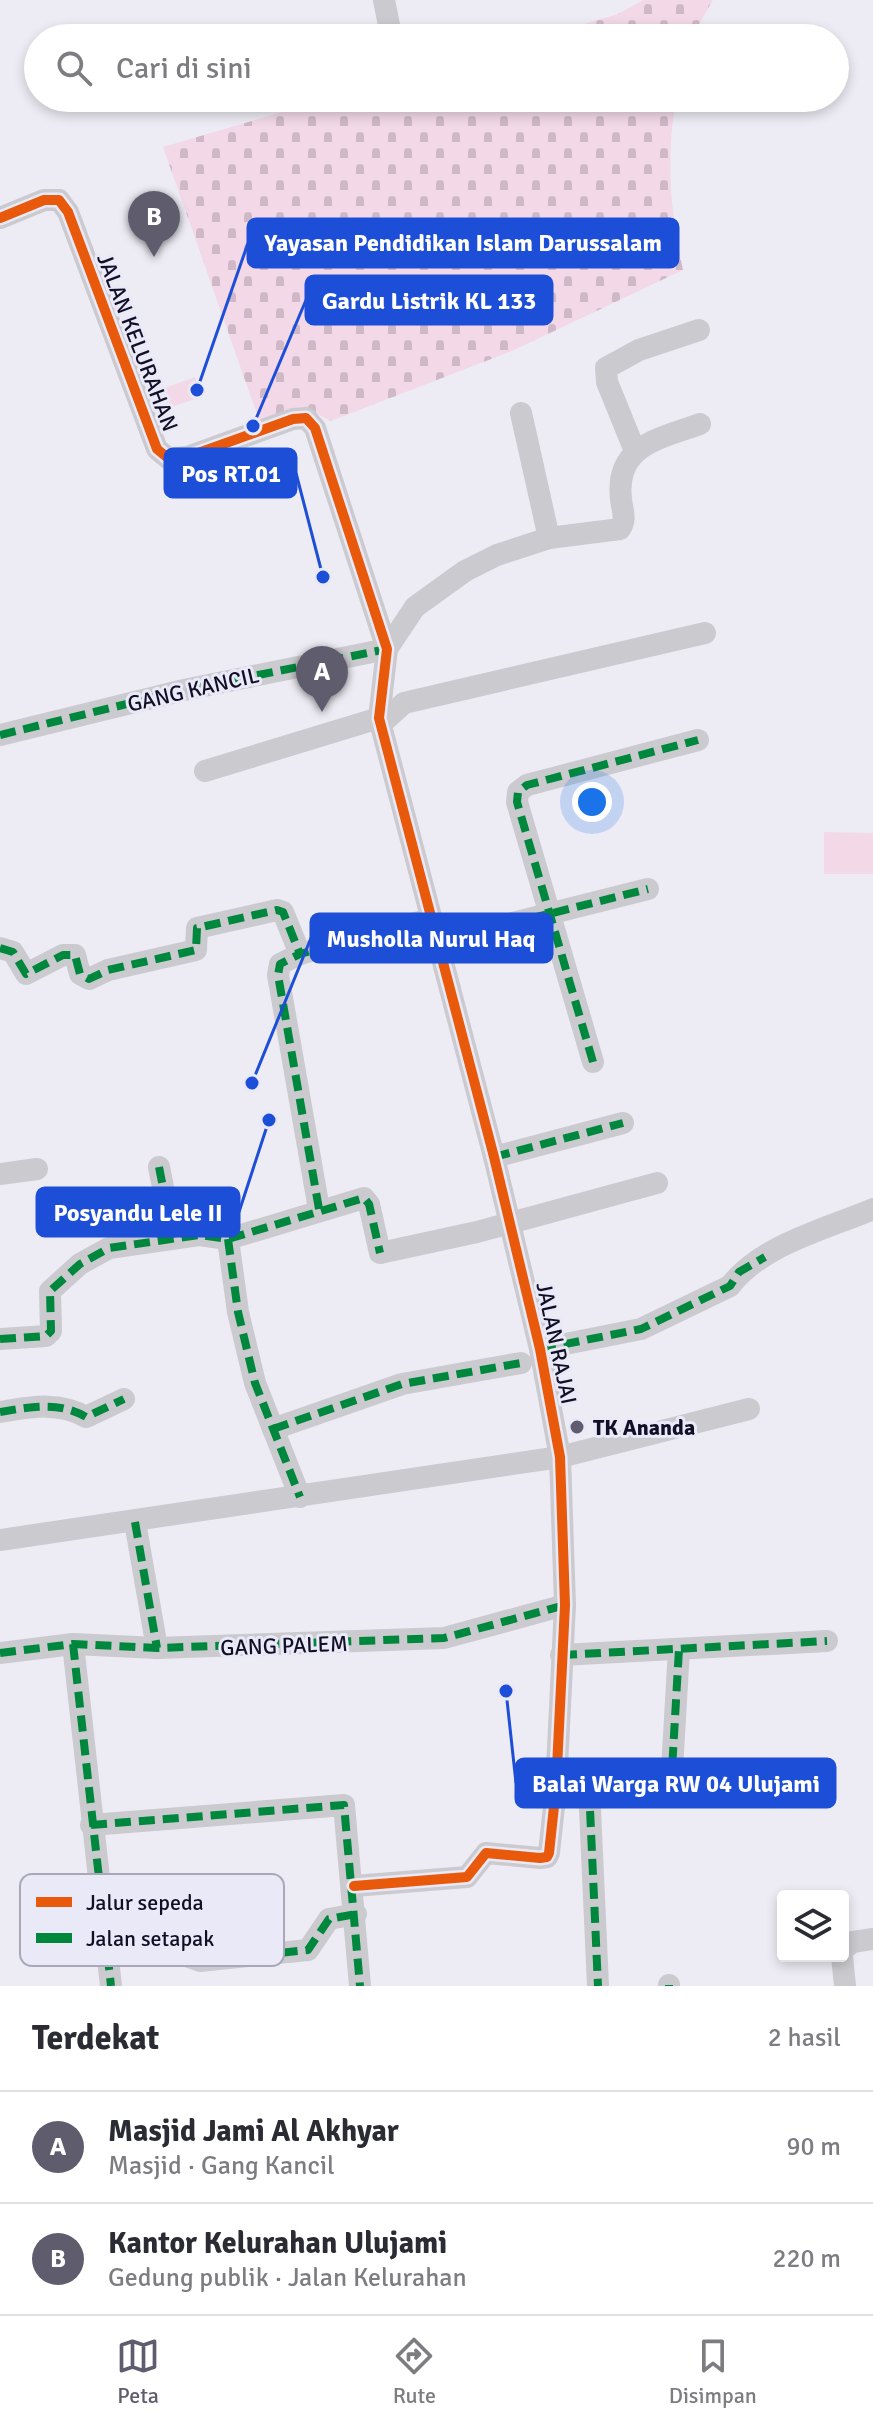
<!DOCTYPE html>
<html lang="id">
<meta charset="utf-8">
<style>
:root{--surface:#fff;--page:#f2f2f3;--text:#2b2b33;--muted:#7c7c81;--line:#e1e1e2;--accent:#5f5c6d}
body{margin:0;font-family:Signika,sans-serif;background:var(--page);color:var(--text)}
.controls{position:absolute;right:24px;bottom:24px;display:grid;overflow:hidden;border-radius:8px;box-shadow:0 4px 12px #0003}
.controls button{width:72px;height:72px;display:grid;place-items:center;padding:0;border:0;border-bottom:2px solid var(--line);background:var(--surface);color:var(--text);font:40px sans-serif}
.you{position:absolute;left:592px;top:802px;width:28px;height:28px;margin:-20px;border:6px solid #fff;border-radius:50%;background:#1a73e8;box-shadow:0 0 0 12px #1a73e833}
.badge{display:grid;place-items:center;width:52px;height:52px;border-radius:50%;background:var(--accent);color:#fff;font-size:26px;font-weight:700}
.pin{position:absolute;translate:-50% -66px;filter:drop-shadow(0 2px 4px #0008)}
.pin::after{content:'';position:absolute;top:42px;width:28px;height:24px;background:inherit;clip-path:polygon(0 0,100% 0,50% 100%)}
.list{margin:0;padding:0;list-style:none}
h2{display:flex;justify-content:space-between;align-items:center;height:104px;margin:0;padding:0 32px;font-size:34px}
h2 small{font-size:26px;font-weight:400;color:var(--muted)}
.list li{display:grid;grid-template-columns:52px 1fr auto;gap:24px;align-items:center;box-sizing:border-box;height:112px;padding:0 32px;border-top:2px solid var(--line)}
.list b{display:block;font-size:30px;white-space:nowrap}
.list p{margin:0;font-size:26px;white-space:nowrap;color:var(--muted)}
.list em{font-size:26px;font-style:normal;color:var(--muted)}
.icon{flex:none;width:44px;height:44px;fill:none;stroke:currentColor;stroke-width:2;stroke-linecap:round;stroke-linejoin:round}
.map{position:relative;flex:none;width:873px;height:1986px;overflow:hidden}
.search{position:absolute;background:var(--surface);box-shadow:0 4px 12px #0003;left:24px;right:24px;top:24px;height:88px;display:flex;align-items:center;gap:20px;box-sizing:border-box;padding:0 28px;border-radius:44px;color:var(--muted);font-size:30px}
.sheet{height:328px;background:var(--surface)}
nav{display:flex;justify-content:space-around;align-items:center;box-sizing:border-box;height:112px;border-top:2px solid var(--line);background:var(--surface);font-size:22px;color:var(--muted)}
nav a{display:grid;justify-items:center;gap:4px}
nav .on{color:var(--accent)}
.map>svg:first-child{display:block}
.green{fill:#f3d9e8}
.cemetery{fill:url(#cemetery-stones)}
.lines{fill:none;stroke-linecap:round;stroke-linejoin:round}
.minor{stroke:#cbcacf;stroke-width:22}
.quiet{stroke:#00873e;stroke-width:8;stroke-dasharray:16 8;stroke-linecap:butt}
.cycleway-casing{stroke:#eae9f7;stroke-width:15}
.cycleway{stroke:#e8590c;stroke-width:10}
.poi-dot{fill:#5f5c6d;stroke:#eae9f7;stroke-width:3}
.labels{text-anchor:middle;stroke-width:6;stroke-linejoin:round;paint-order:stroke}
.street-label{font-size:22px;fill:#120e25;stroke:#eae9f7}
.poi-label{font-size:22px;font-weight:bold;fill:#120e25;stroke:#eae9f7;text-anchor:start}
.key{fill:#eae9f7;stroke:#a9a7b8;stroke-width:2}
.key-label{font-size:22px;fill:#120e25}
.leader{fill:none;stroke:#1d4ed8;stroke-width:3}
.callout-dot{fill:#1d4ed8;stroke:#eae9f7;stroke-width:3}
.callout{fill:#1d4ed8;stroke:#1d4ed8;stroke-width:3}
.callout-label{font-size:24px;text-anchor:middle;font-weight:bold;fill:#fff}
</style>
<div class="map">
<svg width="873" height="1986" viewBox="0 0 873 1986">
<defs>
<pattern id="cemetery-stones" width="16" height="16" patternUnits="userSpaceOnUse" patternTransform="scale(2)"><rect width="16" height="16" fill="#f3d9e8"/><path d="M2 7V4a2 2 0 0 1 4 0v3zM10 15v-3a2 2 0 0 1 4 0v3z" fill="#cfb9c7"/></pattern>
</defs>
<rect width="100%" height="100%" fill="#edecf4"/>
<!-- green -->
<g class="green">
<polygon points="195,377 202,397 162,410 156,391"/>
<polygon points="824,832 873,833 873,874 824,874"/>
</g>
<!-- cemetery -->
<g class="cemetery">
<polygon points="643,0 713,0 691,38 536,38 618,14"/>
<path d="M330 98H676C666 162 670 208 683 270L512 351 331 421 308 410 259 420 163 147Z"/>
</g>
<g class="lines">
<!-- minor -->
<g class="minor">
<polyline points="384,0 389,25"/>
<polyline points="0,218 44,200 59,200 68,212 157,449 169,459 187,457 293,419 306,418 315,428 387,649 379,718 494,1157 540,1349 560,1457 565,1605 556,1788 549,1853 547,1857 540,1858 486,1853 467,1877 354,1886"/>
<polyline points="521,413 549,538"/>
<polyline points="635,451 607,382 606,368 639,350 699,330"/>
<path d="M387 649 415 607 465 571 497 555 549 538 620 529C627 519 622 510 621 499 615 445 659 439 700 424"/>
<polyline points="382,723 404,703 705,633"/>
<polyline points="0,735 184,690 387,649"/>
<polyline points="205,771 379,718"/>
<polyline points="437,942 648,889"/>
<polyline points="0,948 13,952 26,974 63,955 75,955 80,974 89,979 108,970 196,950 197,928 277,910 283,912 300,954"/>
<polyline points="593,1062 517,802 518,792 527,785 698,740"/>
<polyline points="494,1157 623,1123"/>
<polyline points="159,1167 173,1238"/>
<polyline points="0,1174 37,1169"/>
<polyline points="319,1209 278,975 280,964 300,954 430,919"/>
<polyline points="228,1239 238,1312 255,1383 300,1497"/>
<polyline points="0,1339 46,1336 51,1331 50,1291 80,1264 109,1248 199,1235 228,1239 364,1198 369,1204 380,1253 477,1232 657,1183"/>
<path d="M540 1349 641 1329 730 1286C761 1245 826 1229 873 1209"/>
<path d="M0 1412C30 1407 59 1401 86 1417L124 1399"/>
<polyline points="273,1429 402,1384 521,1363"/>
<polyline points="135,1522 157,1648"/>
<polyline points="0,1540 560,1457 749,1409"/>
<polyline points="73,1644 111,1986"/>
<polyline points="0,1653 73,1644 157,1648 444,1638 565,1605"/>
<polyline points="561,1655 827,1641"/>
<polyline points="589,1787 598,1986"/>
<polyline points="671,1787 679,1649"/>
<polyline points="556,1788 775,1786"/>
<polyline points="91,1825 344,1805 360,1986"/>
<polyline points="147,1925 186,1922 189,1957 200,1961 308,1950 329,1919 356,1914"/>
<polyline points="843,1949 853,1942 873,1939"/>
<polyline points="842,1956 845,1986"/>
<polyline points="669,1985 669,1986"/>
</g>
<!-- quiet -->
<g class="quiet">
<polyline points="0,735 184,690 387,649"/>
<polyline points="437,942 648,889"/>
<polyline points="0,948 13,952 26,974 63,955 75,955 80,974 89,979 108,970 196,950 197,928 277,910 283,912 300,954"/>
<polyline points="593,1062 517,802 518,792 527,785 698,740"/>
<polyline points="494,1157 623,1123"/>
<polyline points="159,1167 173,1238"/>
<polyline points="319,1209 278,975 280,964 300,954 430,919"/>
<polyline points="228,1239 238,1312 255,1383 300,1497"/>
<polyline points="0,1339 46,1336 51,1331 50,1291 80,1264 109,1248 199,1235 228,1239 364,1198 369,1204 380,1253"/>
<polyline points="540,1349 641,1329 730,1286 739,1272 765,1257"/>
<path d="M0 1412C30 1407 59 1401 86 1417L124 1399"/>
<polyline points="273,1429 402,1384 521,1363"/>
<polyline points="135,1522 157,1648"/>
<polyline points="73,1644 111,1986"/>
<polyline points="0,1653 73,1644 157,1648 444,1638 565,1605 565,1609"/>
<polyline points="561,1655 827,1641"/>
<polyline points="589,1787 598,1986"/>
<polyline points="671,1787 679,1649"/>
<polyline points="556,1788 775,1786"/>
<polyline points="91,1825 344,1805 360,1986"/>
<polyline points="147,1925 186,1922 189,1957 200,1961 308,1950 329,1919 356,1914"/>
<polyline points="669,1985 669,1986"/>
</g>
<defs>
<polyline id="cycleway" points="0,218 44,200 59,200 68,212 157,449 169,459 187,457 293,419 306,418 315,428 387,649 379,718 494,1157 540,1349 560,1457 565,1605 556,1788 549,1853 547,1857 540,1858 486,1853 467,1877 354,1886"/>
</defs>
<!-- cycleway casing -->
<use href="#cycleway" class="cycleway-casing"/>
<!-- cycleway -->
<use href="#cycleway" class="cycleway"/>
</g>
<!-- markers -->
<circle class="poi-dot" cx="577" cy="1427" r="8"/>
<g class="labels">
<!-- street labels -->
<g class="street-label">
<text transform="translate(138 342) rotate(69)" y="8">JALAN KELURAHAN</text>
<text transform="translate(193 689) rotate(-13)" y="8">GANG KANCIL</text>
<text transform="translate(557 1343) rotate(78)" y="8">JALAN RAJAI</text>
<text transform="translate(284 1645) rotate(-2)" y="8">GANG PALEM</text>
</g>
<!-- poi labels -->
<g class="poi-label">
<text x="593" y="1435">TK Ananda</text>
</g>
</g>
<!-- legend -->
<rect x="20" y="1874" width="264" height="92" rx="12" class="key"/>
<rect x="36" y="1897" width="36" height="10" fill="#e8590c"/>
<rect x="36" y="1933" width="36" height="10" fill="#00873e"/>
<g class="key-label">
<text x="86" y="1910">Jalur sepeda</text>
<text x="86" y="1946">Jalan setapak</text>
</g>
<!-- callouts -->
<path class="leader" d="M197 390L248 243M253 426L306 300M323 577L296 473M252 1083L311 938M269 1120L239 1212M506 1691L516 1783"/>
<g class="callout-dot">
<circle cx="197" cy="390" r="8"/>
<circle cx="253" cy="426" r="8"/>
<circle cx="323" cy="577" r="8"/>
<circle cx="252" cy="1083" r="8"/>
<circle cx="269" cy="1120" r="8"/>
<circle cx="506" cy="1691" r="8"/>
</g>
<g class="callout">
<rect x="248" y="219" width="430" height="48" rx="8"/>
<rect x="306" y="276" width="246" height="48" rx="8"/>
<rect x="165" y="449" width="131" height="48" rx="8"/>
<rect x="311" y="914" width="241" height="48" rx="8"/>
<rect x="37" y="1188" width="202" height="48" rx="8"/>
<rect x="516" y="1759" width="319" height="48" rx="8"/>
</g>
<g class="callout-label">
<text x="463" y="251">Yayasan Pendidikan Islam Darussalam</text>
<text x="429" y="309">Gardu Listrik KL 133</text>
<text x="231" y="482">Pos RT.01</text>
<text x="431" y="947">Musholla Nurul Haq</text>
<text x="138" y="1221">Posyandu Lele II</text>
<text x="676" y="1792">Balai Warga RW 04 Ulujami</text>
</g>
</svg>
<div class="controls">
<button><svg class="icon" aria-label="layers" viewBox="0 0 24 24"><path d="M12 4l9 5-9 5-9-5zM3 14l9 5 9-5"/></svg></button>
</div>
<div class="you"></div>
<div class="pin badge" style="left:322px;top:712px">A</div>
<div class="pin badge" style="left:154px;top:257px">B</div>
<div class="search"><svg class="icon" aria-label="search" viewBox="0 0 24 24"><circle cx="10" cy="10" r="6"/><path d="M15 15l6 6"/></svg>Cari di sini</div>
</div>
<section class="sheet">
<h2>Terdekat<small>2 hasil</small></h2>
<ul class="list">
<li><span class="badge">A</span><div><b>Masjid Jami Al Akhyar</b><p>Masjid · Gang Kancil</p></div><em>90 m</em></li>
<li><span class="badge">B</span><div><b>Kantor Kelurahan Ulujami</b><p>Gedung publik · Jalan Kelurahan</p></div><em>220 m</em></li>
</ul>
</section>
<nav>
<a class="on"><svg class="icon" aria-label="map" viewBox="0 0 24 24"><path d="M3 6l6-2 6 2 6-2v14l-6 2-6-2-6 2zM9 4v14M15 6v14"/></svg>Peta</a>
<a><svg class="icon" aria-label="directions" viewBox="0 0 24 24"><path d="M12 3l9 9-9 9-9-9zM9 14v-3h6M13 9l2 2-2 2"/></svg>Rute</a>
<a><svg class="icon" aria-label="saved" viewBox="0 0 24 24"><path d="M7 4h10v16l-5-4-5 4z"/></svg>Disimpan</a>
</nav>
